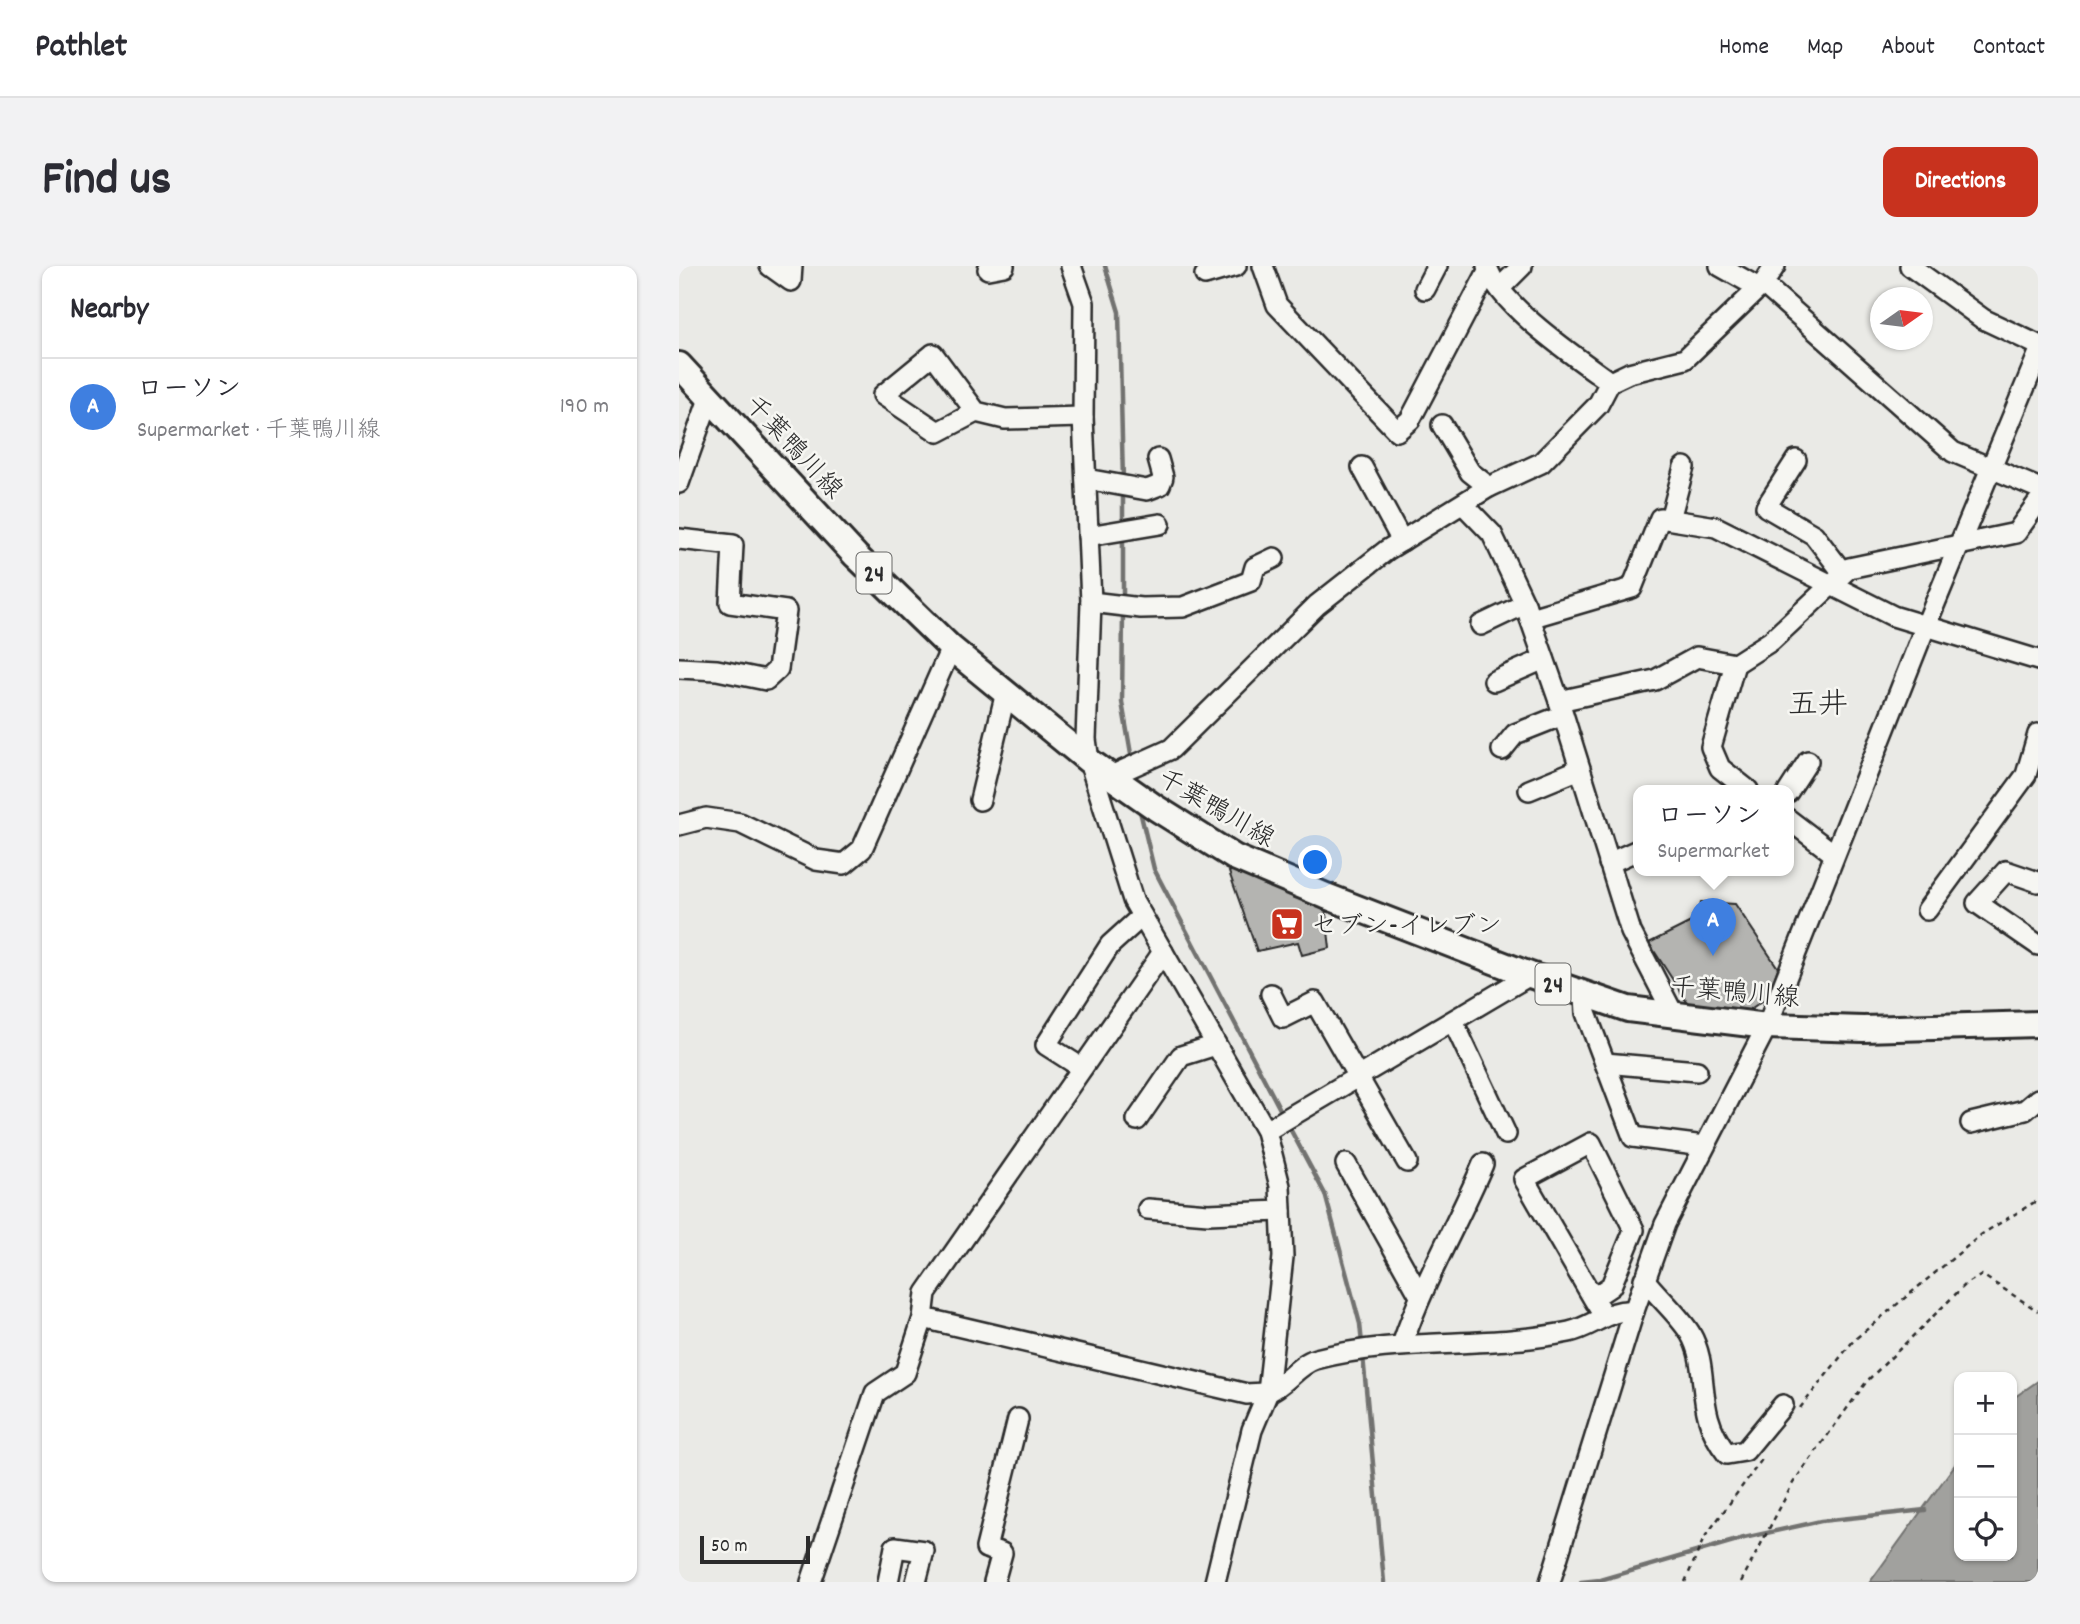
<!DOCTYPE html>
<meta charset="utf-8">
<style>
:root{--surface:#fff;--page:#f2f2f3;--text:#2b2b33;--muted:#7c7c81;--line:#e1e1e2;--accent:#c8321e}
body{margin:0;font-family:Dekko,"Klee One",sans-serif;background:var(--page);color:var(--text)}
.controls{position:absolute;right:21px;bottom:21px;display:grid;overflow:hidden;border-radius:14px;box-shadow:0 2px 5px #0004}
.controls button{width:63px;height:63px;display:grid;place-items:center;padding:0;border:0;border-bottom:2px solid var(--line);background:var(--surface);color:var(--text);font:35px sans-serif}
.compass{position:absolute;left:1191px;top:21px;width:63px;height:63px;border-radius:50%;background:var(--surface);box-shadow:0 2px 5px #0004;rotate:76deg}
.scale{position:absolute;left:21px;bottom:18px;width:110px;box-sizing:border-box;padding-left:7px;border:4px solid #2b2b2b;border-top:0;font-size:19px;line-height:24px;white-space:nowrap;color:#2b2b2b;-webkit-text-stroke:5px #f6f6f2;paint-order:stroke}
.you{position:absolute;left:637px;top:597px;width:24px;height:24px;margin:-18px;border:5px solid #fff;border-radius:50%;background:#1a73e8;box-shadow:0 0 0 10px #1a73e833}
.badge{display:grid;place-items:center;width:46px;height:46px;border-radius:50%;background:var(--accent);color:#fff;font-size:23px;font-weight:700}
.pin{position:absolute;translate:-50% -58px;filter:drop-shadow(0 2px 4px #0008)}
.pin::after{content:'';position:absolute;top:37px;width:24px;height:21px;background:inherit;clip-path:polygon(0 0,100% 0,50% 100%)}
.popup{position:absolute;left:954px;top:519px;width:161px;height:91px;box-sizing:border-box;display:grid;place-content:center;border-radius:14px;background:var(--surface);filter:drop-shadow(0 2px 5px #0005);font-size:23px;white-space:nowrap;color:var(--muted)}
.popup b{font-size:26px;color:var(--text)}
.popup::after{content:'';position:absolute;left:50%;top:100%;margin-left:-14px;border:14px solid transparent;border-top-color:var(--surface)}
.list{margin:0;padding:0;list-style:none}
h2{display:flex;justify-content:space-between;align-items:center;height:91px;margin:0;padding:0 28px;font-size:30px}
h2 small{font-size:23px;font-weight:400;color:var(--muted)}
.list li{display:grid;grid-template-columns:46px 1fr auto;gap:21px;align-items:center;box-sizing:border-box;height:98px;padding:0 28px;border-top:2px solid var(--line)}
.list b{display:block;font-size:26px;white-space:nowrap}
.list p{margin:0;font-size:23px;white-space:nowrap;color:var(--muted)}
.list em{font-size:23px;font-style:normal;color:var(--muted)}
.icon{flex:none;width:38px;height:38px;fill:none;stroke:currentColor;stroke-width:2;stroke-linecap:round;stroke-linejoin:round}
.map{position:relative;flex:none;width:1359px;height:1316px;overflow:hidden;border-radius:14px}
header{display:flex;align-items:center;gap:42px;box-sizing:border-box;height:98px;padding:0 35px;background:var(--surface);border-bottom:2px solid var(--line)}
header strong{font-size:33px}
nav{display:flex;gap:38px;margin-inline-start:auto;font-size:24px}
.intro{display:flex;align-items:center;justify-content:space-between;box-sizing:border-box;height:168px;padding:0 42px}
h1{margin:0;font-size:49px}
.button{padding:18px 32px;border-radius:14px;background:var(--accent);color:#fff;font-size:24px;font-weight:700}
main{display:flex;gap:42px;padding:0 42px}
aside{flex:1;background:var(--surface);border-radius:14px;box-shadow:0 2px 5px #0004}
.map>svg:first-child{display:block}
.water{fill:#a1a19e;stroke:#727270;stroke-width:2}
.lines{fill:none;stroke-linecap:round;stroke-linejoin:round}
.stream{stroke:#727270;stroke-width:4.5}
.building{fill:#b4b4b1;stroke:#2b2b2b;stroke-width:2}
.minor-casing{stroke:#2b2b2b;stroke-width:24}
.major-casing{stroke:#2b2b2b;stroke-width:30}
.path{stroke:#2b2b2b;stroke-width:2.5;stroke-dasharray:5 5;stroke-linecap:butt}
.minor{stroke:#f6f6f2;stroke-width:19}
.major{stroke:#f6f6f2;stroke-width:24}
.labels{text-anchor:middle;stroke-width:5;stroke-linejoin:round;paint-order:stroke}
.shield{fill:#f6f6f2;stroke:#686867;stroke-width:2}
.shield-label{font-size:24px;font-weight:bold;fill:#2b2b2b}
.street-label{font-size:26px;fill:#2b2b2b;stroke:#f6f6f2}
.poi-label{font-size:26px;fill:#2b2b2b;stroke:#f6f6f2;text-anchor:start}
.quarter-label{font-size:30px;fill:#2b2b2b;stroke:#f6f6f2}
</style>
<header>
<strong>Pathlet</strong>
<nav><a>Home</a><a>Map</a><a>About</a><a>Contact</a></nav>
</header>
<div class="intro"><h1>Find us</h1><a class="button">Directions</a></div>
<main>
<aside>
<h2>Nearby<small></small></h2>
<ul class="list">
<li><span class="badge" style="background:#3f7fe0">A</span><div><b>ローソン</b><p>Supermarket · 千葉鴨川線</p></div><em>190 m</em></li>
</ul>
</aside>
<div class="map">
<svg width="1359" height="1316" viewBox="0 0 1359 1316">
<rect width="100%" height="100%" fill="#eaeae6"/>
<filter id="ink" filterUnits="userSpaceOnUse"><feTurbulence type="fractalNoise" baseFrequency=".0143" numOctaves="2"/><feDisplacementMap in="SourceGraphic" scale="14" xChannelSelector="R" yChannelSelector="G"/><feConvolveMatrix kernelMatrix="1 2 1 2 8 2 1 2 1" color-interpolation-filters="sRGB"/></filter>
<g filter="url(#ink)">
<!-- water -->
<polygon class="water" points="1359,1115 1359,1316 1191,1316 1280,1193 1280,1290 1333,1290 1333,1133"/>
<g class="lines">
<!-- stream -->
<g class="stream">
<polyline points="426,0 440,46 444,215"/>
<polyline points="444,260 444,224"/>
<polyline points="444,334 444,269"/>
<polyline points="444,346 443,436 453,494"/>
<polyline points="460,541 475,603 604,849"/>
<polyline points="609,859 646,928 681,1058 683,1078"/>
<polyline points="684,1090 705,1316"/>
<polyline points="902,1316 921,1314 1065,1272 1142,1255 1246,1244"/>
</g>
</g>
<!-- building -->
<g class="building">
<polygon points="561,600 646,640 651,682 623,689 619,676 578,685 550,606"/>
<polygon points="1022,636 1056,638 1099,702 1089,731 1064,748 1010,739 970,677 1020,652"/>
</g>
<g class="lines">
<defs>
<g id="minor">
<polyline points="91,0 112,15 113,0"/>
<polyline points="392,0 405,37 404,151 412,336 407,473 410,495 454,634 587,865 601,920 604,991 589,1126 573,1164 536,1316"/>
<polyline points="584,0 598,39 718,165 731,154 809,5"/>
<path d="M808 0C819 39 898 92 931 116"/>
<polyline points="1041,0 1080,22"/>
<polyline points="1231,0 1304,53 1359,79"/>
<polyline points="309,3 325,0"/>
<polyline points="526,9 557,0"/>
<polyline points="1084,18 1274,186 1359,222"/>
<polyline points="821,22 843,0"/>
<polyline points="746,23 758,0"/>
<polyline points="297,146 254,88 204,129 259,166 297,146 326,153 404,151"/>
<polyline points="763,159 791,206 810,221"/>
<polyline points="1117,194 1087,241 1135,269 1164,307"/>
<polyline points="683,201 723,275"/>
<polyline points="407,213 468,224 481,219 484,211 479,193"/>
<polyline points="0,217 30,133"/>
<polyline points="785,239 813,268 846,338 880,435 952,666 996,751"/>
<polyline points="991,253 1005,201"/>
<polyline points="409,270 481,258"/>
<polyline points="0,273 54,279 51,337 107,345 99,403 87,414 38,404 0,402"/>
<polyline points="412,336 462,342 504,341 572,315 576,301 595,292"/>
<polyline points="851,352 953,322 981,252 1037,261 1214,350 1359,394"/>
<polyline points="802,359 846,338"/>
<polyline points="1056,398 1032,481 1041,502 1069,524"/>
<polyline points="815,415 865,393"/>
<polyline points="880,435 976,414 1018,391 1056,398 1092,375 1170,302 1337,267 1359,236"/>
<polyline points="823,484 836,468 884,449"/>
<polyline points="432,510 492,483 638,339 708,284 810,221 862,197 919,139 931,116 950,107 1006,93 1084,18 1096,0"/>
<polyline points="850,524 901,503"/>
<polyline points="1109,526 1129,495"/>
<polyline points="301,534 327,426"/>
<polyline points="1109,553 1155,588"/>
<polyline points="0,559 27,552 61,557 137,594 165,598 183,583 272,382"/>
<polyline points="930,597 959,584"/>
<polyline points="1359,616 1327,605 1298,637 1359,679"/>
<polyline points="1248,644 1347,509 1359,468"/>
<polyline points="592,728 604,752 636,736 728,896"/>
<polyline points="906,730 907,747 954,871 1025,880"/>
<polyline points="774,755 827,868"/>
<polyline points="926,797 1018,805"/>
<polyline points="403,802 367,779 431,679 463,650"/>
<polyline points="458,854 502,790 537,779"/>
<polyline points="1292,857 1346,844 1359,833"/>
<polyline points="587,865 851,709"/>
<polyline points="667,898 740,1028"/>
<polyline points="469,943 529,948 602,945"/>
<path d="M965 1013C979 1031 999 1048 1011 1067 1033 1105 1013 1143 1048 1188L1066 1185 1104 1139"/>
<polyline points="914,1032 932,1020 955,964 912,877 845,913 914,1032 925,1050"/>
<path d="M244 1052 568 1128C574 1127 583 1128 589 1126 607 1119 619 1098 637 1093 720 1071 807 1083 890 1066 914 1061 930 1042 955 1045"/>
<path d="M723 1079C744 1016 778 959 804 898"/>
<polyline points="132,1316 196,1127 226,1107 244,1052 247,1027 484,686"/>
<polyline points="209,1316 216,1281 245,1285 237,1316"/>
<polyline points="315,1316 323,1287 307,1282 339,1153"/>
<polyline points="871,1316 955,1045 986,958 1088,760 1247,359 1359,89"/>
</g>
<polyline id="major" points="0,99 177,290 272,382 410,495 477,542 555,591 647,630 851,709 949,743 1088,760 1184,763 1359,758"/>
</defs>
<!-- minor casing -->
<use href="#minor" class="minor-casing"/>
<!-- major casing -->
<use href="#major" class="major-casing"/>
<!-- path -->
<g class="path">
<polyline points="1121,1142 1175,1074 1303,968 1359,934"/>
<polyline points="1006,1316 1025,1272 1084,1192"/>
<polyline points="1062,1316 1114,1217 1188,1115 1288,1017 1303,1009 1359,1045"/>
</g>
<!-- minor -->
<use href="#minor" class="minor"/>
<!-- major -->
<use href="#major" class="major"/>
</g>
</g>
<!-- icons -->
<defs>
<symbol id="supermarket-square" viewBox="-11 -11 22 22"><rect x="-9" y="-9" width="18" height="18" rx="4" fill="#c8321e" stroke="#f6f6f2"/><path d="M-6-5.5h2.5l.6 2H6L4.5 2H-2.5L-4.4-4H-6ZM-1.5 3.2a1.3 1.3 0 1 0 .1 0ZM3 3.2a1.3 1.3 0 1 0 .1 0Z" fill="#fff"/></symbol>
</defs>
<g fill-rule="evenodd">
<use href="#supermarket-square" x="589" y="639" width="38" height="38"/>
</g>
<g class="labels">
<!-- shield labels -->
<g class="shield">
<rect x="177.5" y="286.5" width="35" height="41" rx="5"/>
<rect x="856.5" y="697.5" width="35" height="41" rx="5"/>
</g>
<g class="shield-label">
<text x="195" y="315">24</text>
<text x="874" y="726">24</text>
</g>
<!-- street labels -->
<g class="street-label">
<text transform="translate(116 180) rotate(47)" y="9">千葉鴨川線</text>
<text transform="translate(538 541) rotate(30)" y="9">千葉鴨川線</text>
<text transform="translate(1056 725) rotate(5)" y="9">千葉鴨川線</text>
</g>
<!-- poi labels -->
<g class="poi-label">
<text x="632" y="667">セブン-イレブン</text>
</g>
<!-- quarter labels -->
<g class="quarter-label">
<text x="1139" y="447">五井</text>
</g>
</g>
</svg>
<div class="controls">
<button>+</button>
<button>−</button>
<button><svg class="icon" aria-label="locate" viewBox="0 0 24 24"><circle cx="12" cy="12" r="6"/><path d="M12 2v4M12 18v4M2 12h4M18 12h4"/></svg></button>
</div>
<svg class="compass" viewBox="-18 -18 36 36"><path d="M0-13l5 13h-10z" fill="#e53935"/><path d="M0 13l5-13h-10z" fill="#7c7c81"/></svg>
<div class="scale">50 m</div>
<div class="you"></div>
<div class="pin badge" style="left:1034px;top:690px;background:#3f7fe0">A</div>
<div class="popup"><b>ローソン</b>Supermarket</div>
</div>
</main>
